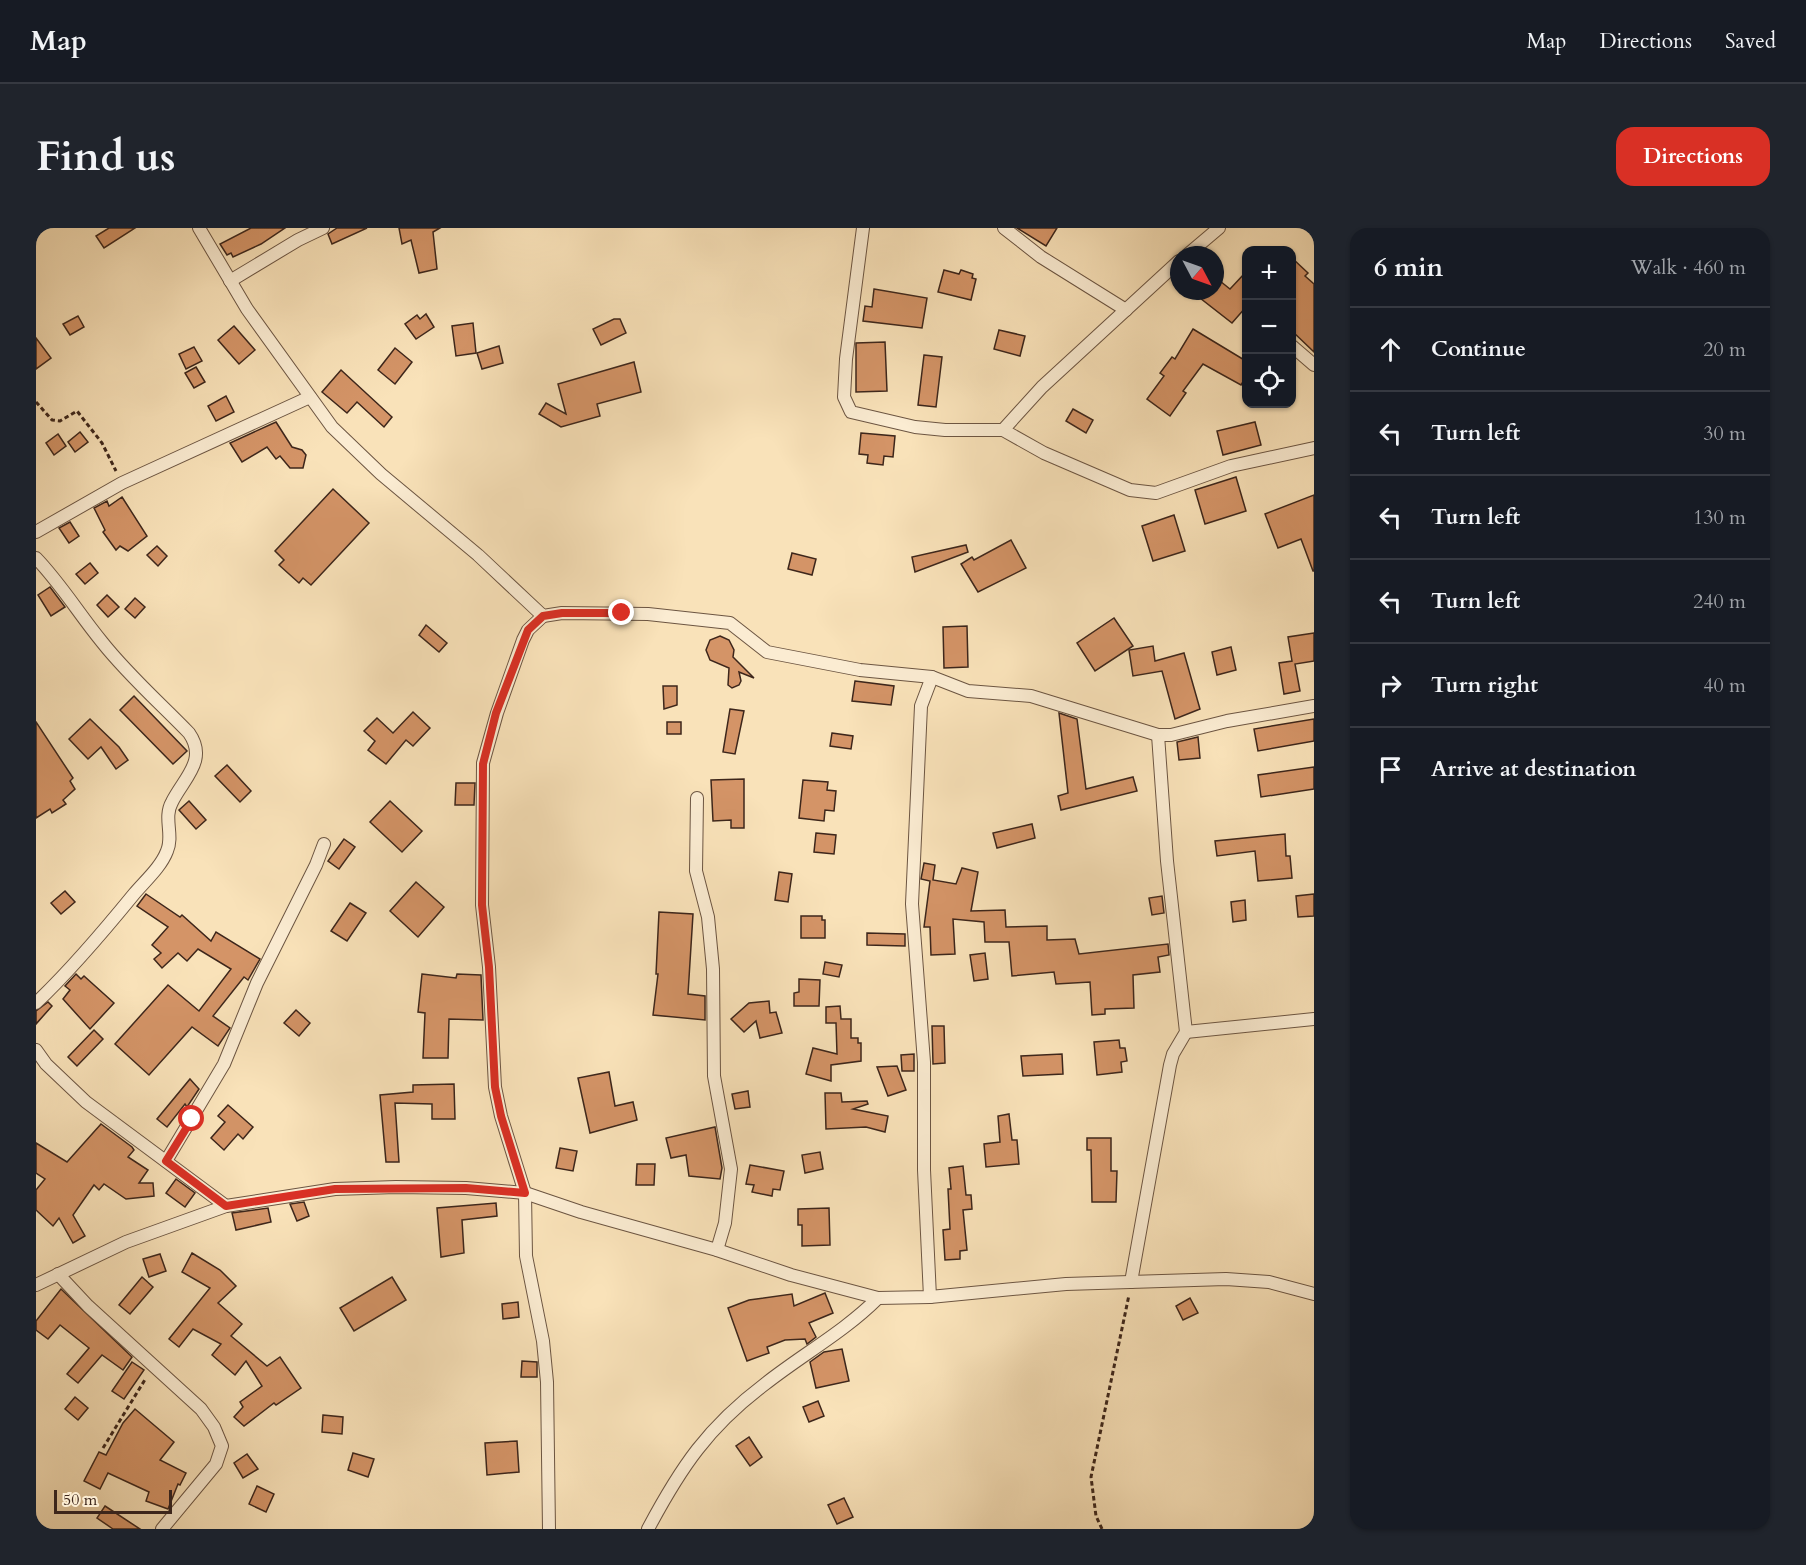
<!DOCTYPE html>
<meta charset="utf-8">
<style>
:root{--surface:#171b24;--page:#20242c;--text:#f1f3f6;--muted:#9ea1a6;--line:#363941;--accent:#d93025}
body{margin:0;font-family:Cardo,serif;background:var(--page);color:var(--text)}
.controls{position:absolute;right:18px;top:18px;display:grid;overflow:hidden;border-radius:12px;box-shadow:0 2px 4px #0004}
.controls button{width:54px;height:54px;display:grid;place-items:center;padding:0;border:0;border-bottom:2px solid var(--line);background:var(--surface);color:var(--text);font:30px sans-serif}
.compass{position:absolute;left:1134px;top:18px;width:54px;height:54px;border-radius:50%;background:var(--surface);box-shadow:0 2px 4px #0004;rotate:131deg}
.scale{position:absolute;left:18px;bottom:15px;width:118px;box-sizing:border-box;padding-left:6px;border:3px solid #3d261b;border-top:0;font-size:16px;line-height:21px;white-space:nowrap;color:#3d261b;-webkit-text-stroke:4px #fbecd2;paint-order:stroke}
.stop{position:absolute;width:18px;height:18px;margin:-14px;border:4px solid #d93025;border-radius:50%;background:#fff}
.stop.end{background:#d93025;border-color:#fff;box-shadow:0 2px 6px #0008}
.list{margin:0;padding:0;list-style:none}
h2{display:flex;justify-content:space-between;align-items:center;height:78px;margin:0;padding:0 24px;font-size:26px}
h2 small{font-size:20px;font-weight:400;color:var(--muted)}
.list li{display:grid;grid-template-columns:39px 1fr auto;gap:18px;align-items:center;box-sizing:border-box;height:84px;padding:0 24px;border-top:2px solid var(--line)}
.list b{display:block;font-size:22px;white-space:nowrap}
.list em{font-size:20px;font-style:normal;color:var(--muted)}
.icon{flex:none;width:33px;height:33px;fill:none;stroke:currentColor;stroke-width:2;stroke-linecap:round;stroke-linejoin:round}
.map{position:relative;flex:none;width:1278px;height:1301px;overflow:hidden;border-radius:18px}
header{display:flex;align-items:center;gap:36px;box-sizing:border-box;height:84px;padding:0 30px;background:var(--surface);border-bottom:2px solid var(--line)}
header strong{font-size:28px}
nav{display:flex;gap:33px;margin-inline-start:auto;font-size:21px}
.intro{display:flex;align-items:center;justify-content:space-between;box-sizing:border-box;height:144px;padding:0 36px}
h1{margin:0;font-size:42px}
.button{padding:15px 27px;border-radius:18px;background:var(--accent);color:#fff;font-size:21px;font-weight:700}
main{display:flex;gap:36px;padding:0 36px}
aside{flex:1;background:var(--surface);border-radius:18px;box-shadow:0 2px 4px #0004}
.map>svg:first-child{display:block}
.building{fill:#d49467;stroke:#3d261b;stroke-width:1.5}
.lines{fill:none;stroke-linecap:round;stroke-linejoin:round}
.street-casing{stroke:#6c5542;stroke-width:14}
.path{stroke:#3d261b;stroke-width:3;stroke-dasharray:4.5 3;stroke-linecap:butt}
.street{stroke:#fbecd2;stroke-width:12}
.route{stroke:#d93025;stroke-width:8}
</style>
<header>
<strong>Map</strong>
<nav><a>Map</a><a>Directions</a><a>Saved</a></nav>
</header>
<div class="intro"><h1>Find us</h1><a class="button">Directions</a></div>
<main>
<div class="map">
<svg width="1278" height="1301" viewBox="0 0 1278 1301">
<rect width="100%" height="100%" fill="#f9e2b9"/>
<filter id="stains"><feTurbulence type="fractalNoise" baseFrequency=".00333" numOctaves="4"/><feColorMatrix values="0 0 0 0 .2 0 0 0 0 .09 0 0 0 0 .02 0 0 0 .5 -.17"/></filter>
<radialGradient id="worn" r=".72"><stop offset=".6" stop-color="#630" stop-opacity="0"/><stop offset="1" stop-color="#630" stop-opacity=".3"/></radialGradient>
<!-- building -->
<g class="building">
<polygon points="73,0 99,0 68,20 60,8"/>
<polygon points="215,0 249,0 225,16 197,29 195,25 191,27 184,16"/>
<polygon points="301,0 331,0 296,16 292,6"/>
<polygon points="363,0 404,0 397,4 401,41 383,45 375,12 366,16"/>
<polygon points="981,0 1021,0 1010,18"/>
<polygon points="1256,30 1272,45 1269,48 1278,56 1278,124 1256,103"/>
<polygon points="908,42 923,46 925,42 937,46 936,50 940,51 935,72 902,64"/>
<polygon points="1210,44 1210,79 1196,95 1155,63 1179,63 1179,49 1194,61"/>
<polygon points="838,61 891,70 886,100 827,93 829,78 836,79"/>
<polygon points="390,86 398,99 380,111 369,96 381,87 384,91"/>
<polygon points="42,88 48,99 34,107 27,96"/>
<polygon points="578,91 584,91 590,105 565,117 557,101"/>
<polygon points="437,95 440,125 420,128 416,98"/>
<polygon points="198,98 219,122 203,136 182,112"/>
<polygon points="1157,101 1210,133 1210,149 1205,157 1167,136 1147,163 1150,165 1134,188 1111,171 1128,148 1124,145 1136,129 1139,131"/>
<polygon points="963,102 989,108 984,128 958,121"/>
<polygon points="0,110 15,130 0,141"/>
<polygon points="849,114 851,163 820,164 820,115"/>
<polygon points="463,118 467,135 446,141 441,125"/>
<polygon points="158,119 166,133 150,141 143,126"/>
<polygon points="359,120 376,134 359,156 342,142"/>
<polygon points="888,127 906,129 900,179 882,177"/>
<polygon points="598,134 605,164 561,176 564,188 525,199 503,186 510,175 530,186 522,156"/>
<polygon points="160,139 169,154 158,160 149,145"/>
<polygon points="305,142 356,189 348,199 321,174 311,185 286,164"/>
<polygon points="190,168 198,184 180,193 172,178"/>
<polygon points="1037,181 1057,192 1050,205 1030,193"/>
<polygon points="240,194 256,219 266,222 270,227 267,240 254,240 244,228 240,231 231,219 206,234 194,215"/>
<polygon points="1219,194 1225,217 1187,227 1181,203"/>
<polygon points="44,204 52,214 39,224 32,214"/>
<polygon points="825,205 859,208 857,229 848,228 847,237 831,235 832,227 823,226"/>
<polygon points="22,206 30,218 18,227 10,215"/>
<polygon points="1200,249 1210,283 1169,296 1159,262"/>
<polygon points="297,261 333,295 275,357 267,350 263,355 243,337 248,332 239,323"/>
<polygon points="1278,267 1278,343 1277,343 1265,311 1242,320 1229,286"/>
<polygon points="86,269 111,308 92,323 84,318 80,322 67,304 69,302 58,280 71,273 73,278"/>
<polygon points="1138,287 1149,323 1117,333 1106,298"/>
<polygon points="34,294 43,308 33,315 23,300"/>
<polygon points="975,312 990,340 942,364 925,336 936,329 938,332"/>
<polygon points="930,317 932,324 879,344 876,329"/>
<polygon points="121,318 131,328 122,338 111,327"/>
<polygon points="756,325 780,331 776,347 752,341"/>
<polygon points="54,335 62,345 49,356 40,346"/>
<polygon points="14,359 29,379 15,388 2,367"/>
<polygon points="71,367 83,379 72,389 61,377"/>
<polygon points="99,370 109,379 99,390 89,381"/>
<polygon points="1078,390 1097,418 1059,443 1041,415"/>
<polygon points="390,397 411,415 403,424 383,407"/>
<polygon points="931,398 932,439 908,440 907,399"/>
<polygon points="1278,405 1278,433 1259,436 1264,463 1248,466 1243,435 1256,433 1252,409"/>
<polygon points="684,408 693,412 698,422 697,429 718,450 703,444 705,453 703,457 696,460 692,457 693,440 674,432 670,422 674,412"/>
<polygon points="1117,418 1119,433 1148,425 1164,481 1139,491 1126,443 1097,448 1093,422"/>
<polygon points="1195,419 1200,442 1181,447 1176,424"/>
<polygon points="819,453 858,458 855,477 816,473"/>
<polygon points="627,458 641,458 641,477 628,481"/>
<polygon points="98,468 151,523 137,536 84,482"/>
<polygon points="694,481 708,483 699,526 687,524"/>
<polygon points="377,484 394,500 377,518 370,512 350,536 332,522 339,513 328,503 341,490 357,505"/>
<polygon points="1023,485 1041,491 1050,561 1097,549 1101,563 1025,582 1022,568 1032,565"/>
<polygon points="54,491 83,519 92,532 80,541 65,519 52,531 33,511"/>
<polygon points="1278,491 1278,513 1222,523 1218,501"/>
<polygon points="0,494 37,550 34,553 39,561 27,572 30,576 16,585 14,581 0,590"/>
<rect x="631" y="494" width="14" height="12"/>
<polygon points="796,505 817,508 815,521 794,518"/>
<polygon points="1162,509 1164,530 1143,532 1141,514"/>
<polygon points="191,537 215,563 204,574 179,548"/>
<polygon points="1278,539 1278,561 1225,569 1222,547"/>
<polygon points="708,551 708,600 695,600 695,592 677,593 675,552"/>
<polygon points="767,552 792,554 791,562 800,563 798,583 789,582 788,593 763,590"/>
<polygon points="420,555 439,555 438,577 419,577"/>
<polygon points="153,573 170,592 160,601 143,582"/>
<polygon points="354,573 386,603 366,624 334,594"/>
<polygon points="996,596 999,610 961,620 957,605"/>
<polygon points="780,605 800,607 798,626 778,624"/>
<polygon points="1249,606 1250,628 1254,628 1256,650 1222,653 1219,623 1181,628 1179,613"/>
<polygon points="308,611 319,619 303,641 292,633"/>
<polygon points="888,635 899,637 897,652 920,656 926,640 942,644 935,683 969,682 970,699 1011,698 1011,712 1039,711 1043,726 1132,716 1133,727 1122,729 1124,744 1097,747 1098,780 1069,781 1069,786 1056,787 1054,754 1020,756 1018,744 976,748 973,714 949,714 948,694 917,691 919,726 895,727 894,699 888,699 894,653 885,651"/>
<polygon points="743,644 756,646 752,674 739,672"/>
<polygon points="380,654 408,679 382,709 354,683"/>
<polygon points="29,663 39,674 25,686 15,675"/>
<polygon points="110,666 144,689 146,687 175,713 180,704 224,731 212,752 208,749 177,788 194,800 182,818 156,799 113,847 79,816 132,757 163,783 195,741 162,721 151,733 142,725 126,740 118,731 125,725 116,717 132,699 101,678"/>
<polygon points="1278,666 1278,688 1262,689 1260,668"/>
<polygon points="1126,668 1128,685 1116,687 1113,670"/>
<polygon points="1209,672 1210,692 1197,694 1195,674"/>
<polygon points="314,675 330,685 311,713 295,703"/>
<polygon points="623,684 657,686 652,766 669,768 669,792 617,787 622,746 620,746"/>
<polygon points="765,688 786,688 786,692 789,692 789,710 765,710"/>
<polygon points="831,705 869,706 869,718 831,717"/>
<polygon points="949,725 952,751 938,753 934,727"/>
<polygon points="789,734 806,737 803,749 787,746"/>
<polygon points="40,746 45,751 48,748 78,775 54,801 27,771 34,762 29,758"/>
<polygon points="386,746 420,750 421,746 445,747 447,792 413,791 412,830 387,830 389,785 382,784"/>
<polygon points="763,751 784,752 783,778 758,778 758,765 763,764"/>
<polygon points="733,773 734,785 740,784 746,805 724,810 720,793 708,804 695,791 713,775"/>
<polygon points="12,774 16,778 0,796 0,783"/>
<polygon points="804,778 805,791 815,791 815,810 822,810 822,815 825,815 825,833 795,837 795,853 770,846 777,820 801,826 800,795 790,795 790,779"/>
<polygon points="260,782 274,795 263,808 248,795"/>
<polygon points="896,798 908,798 909,835 897,836"/>
<polygon points="58,802 67,811 41,838 32,829"/>
<polygon points="1083,812 1084,820 1089,820 1091,833 1085,834 1086,844 1061,847 1058,814"/>
<polygon points="878,826 878,843 866,843 865,827"/>
<polygon points="1026,826 1027,846 987,848 985,828"/>
<polygon points="861,838 870,862 852,868 841,839"/>
<polygon points="573,844 579,878 597,874 601,892 554,905 542,850"/>
<polygon points="154,851 163,861 151,879 149,876 131,899 121,891"/>
<polygon points="418,856 419,891 396,891 396,876 359,875 363,934 350,934 344,867 377,864 377,857"/>
<polygon points="712,863 714,879 699,881 696,866"/>
<polygon points="789,865 805,865 806,874 831,873 832,876 817,881 852,888 849,904 830,899 790,901"/>
<polygon points="192,877 217,899 207,911 202,906 188,922 175,910 189,894 182,888"/>
<polygon points="973,886 976,912 981,912 983,936 950,939 948,916 964,914 962,888"/>
<polygon points="65,896 96,919 98,922 92,929 112,942 103,955 117,955 118,968 90,971 68,956 63,962 58,957 37,987 49,1008 37,1015 23,990 17,998 0,982 0,962 9,951 0,945 0,915 31,934"/>
<polygon points="679,899 686,940 684,951 653,948 650,927 635,930 630,910"/>
<polygon points="1051,910 1075,910 1075,943 1081,943 1080,974 1056,974 1055,922 1051,922"/>
<polygon points="524,920 541,923 537,943 520,940"/>
<polygon points="784,924 787,941 769,945 766,927"/>
<polygon points="601,936 619,936 618,957 600,957"/>
<polygon points="714,937 748,943 744,962 737,961 736,968 716,964 718,957 710,956"/>
<polygon points="927,938 930,967 935,967 936,981 927,982 931,1022 924,1023 924,1031 909,1032 907,1002 914,1001 912,961 915,961 913,940"/>
<polygon points="140,951 159,965 149,979 130,965"/>
<polygon points="268,974 273,988 261,993 254,976"/>
<polygon points="460,975 461,988 426,992 428,1025 405,1029 401,980"/>
<polygon points="232,980 235,994 200,1002 196,985"/>
<polygon points="793,980 794,1017 766,1018 766,997 762,997 762,981"/>
<polygon points="156,1025 184,1042 200,1058 182,1075 206,1096 195,1108 231,1138 244,1129 265,1160 240,1177 238,1175 208,1198 198,1189 207,1179 204,1174 226,1158 210,1133 199,1147 176,1127 185,1116 157,1101 143,1119 133,1111 174,1060 146,1044"/>
<polygon points="124,1026 130,1043 113,1049 107,1031"/>
<polygon points="106,1049 117,1059 94,1086 83,1077"/>
<polygon points="356,1049 370,1072 318,1103 304,1080"/>
<polygon points="25,1061 96,1129 87,1142 66,1127 42,1155 31,1146 53,1120 24,1097 12,1111 0,1102 0,1093"/>
<polygon points="789,1065 797,1085 773,1095 780,1109 771,1116 769,1111 749,1112 731,1119 733,1125 711,1133 692,1080 713,1072 756,1066 758,1078"/>
<polygon points="1154,1070 1162,1085 1147,1092 1140,1078"/>
<polygon points="482,1074 483,1089 467,1091 466,1076"/>
<polygon points="806,1121 813,1153 780,1160 774,1134 788,1124"/>
<polygon points="486,1133 501,1134 501,1149 485,1149"/>
<polygon points="96,1134 108,1142 88,1171 76,1163"/>
<polygon points="39,1169 52,1180 42,1192 29,1181"/>
<polygon points="782,1173 788,1188 773,1194 767,1179"/>
<polygon points="99,1181 138,1214 124,1232 150,1245 144,1257 142,1256 132,1281 110,1273 113,1264 72,1245 64,1261 48,1253 63,1224 70,1227 87,1195"/>
<polygon points="287,1187 307,1189 306,1206 286,1204"/>
<polygon points="713,1209 726,1229 714,1238 700,1218"/>
<polygon points="481,1213 483,1244 451,1247 449,1215"/>
<polygon points="317,1225 338,1231 332,1249 312,1242"/>
<polygon points="211,1226 222,1241 207,1250 198,1235"/>
<polygon points="221,1258 238,1266 230,1284 213,1276"/>
<polygon points="808,1270 817,1289 801,1296 792,1277"/>
<polygon points="69,1278 104,1301 77,1301 61,1290"/>
</g>
<g class="lines">
<defs>
<g id="street">
<polyline points="163,0 211,81 296,199 345,246 442,327 507,388 526,385 612,386 694,395 731,424 824,442 896,449 932,463 995,468 1122,507 1135,507 1191,493 1278,478"/>
<polyline points="827,0 810,131 808,169 815,184 879,199 909,202 967,202 1008,225 1094,262 1120,265 1195,238 1278,220"/>
<polyline points="968,0 1005,29 1090,82"/>
<polyline points="1151,27 1183,0"/>
<polyline points="194,53 262,12 287,0"/>
<polyline points="1256,118 1278,137"/>
<polyline points="967,202 1006,159 1143,33"/>
<polyline points="0,304 86,255 274,169"/>
<path d="M0 330C25 356 43 386 66 414 92 447 124 475 153 505 172 532 148 550 136 574 127 590 138 607 131 623 125 639 109 653 98 666 67 704 36 741 0 775"/>
<polyline points="507,388 492,402 487,412 461,485 447,535 446,677 453,739 459,859 465,888 489,965 490,1028 507,1113 511,1154 513,1301"/>
<polyline points="661,570 660,643 672,689 677,741 678,848 695,941 689,995 681,1022"/>
<polyline points="1150,804 1278,791"/>
<polyline points="0,822 10,836 50,874 190,978"/>
<polyline points="130,933 188,836 221,755 280,637 288,616"/>
<polyline points="22,1046 52,1078 165,1181 178,1199 186,1218 180,1236 126,1301"/>
<polyline points="1095,1054 1134,837 1137,826 1150,804 1131,633 1122,507"/>
<polyline points="0,1057 90,1014 190,978 299,961 360,959 430,960 489,965 545,984 681,1022 755,1047 842,1070 894,1069 1030,1056 1190,1051 1233,1054 1278,1066"/>
<polyline points="894,1069 888,942 888,834 876,676 885,478 896,449"/>
<path d="M612 1301C645 1239 672 1199 729 1156 767 1126 808 1104 842 1070"/>
</g>
</defs>
<!-- street casing -->
<use href="#street" class="street-casing"/>
<!-- path -->
<g class="path">
<polyline points="0,174 16,192 24,193 41,183 66,215 80,243"/>
<polyline points="67,1220 110,1150"/>
<polyline points="1066,1301 1060,1288 1055,1249 1093,1067"/>
</g>
<!-- street -->
<use href="#street" class="street"/>
</g>
<g class="lines">
<!-- route -->
<polyline class="route" points="156,891 130,933 190,978 299,961 430,960 489,965 465,888 459,859 453,739 446,677 447,536 460,485 492,402 507,388 526,385 586,385"/>
</g>
<rect width="100%" height="100%" filter="url(#stains)"/>
<rect width="100%" height="100%" fill="url(#worn)"/>
</svg>
<div class="controls">
<button>+</button>
<button>−</button>
<button><svg class="icon" aria-label="locate" viewBox="0 0 24 24"><circle cx="12" cy="12" r="6"/><path d="M12 2v4M12 18v4M2 12h4M18 12h4"/></svg></button>
</div>
<svg class="compass" viewBox="-18 -18 36 36"><path d="M0-13l5 13h-10z" fill="#e53935"/><path d="M0 13l5-13h-10z" fill="#9ea1a6"/></svg>
<div class="scale">50 m</div>
<div class="stop" style="left:156px;top:891px"></div>
<div class="stop end" style="left:586px;top:385px"></div>
</div>
<aside>
<h2>6 min<small>Walk · 460 m</small></h2>
<ul class="list">
<li><svg class="icon" aria-label="ahead" viewBox="0 0 24 24"><path d="M12 20V5M6 11l6-6 6 6"/></svg><div><b>Continue</b></div><em>20 m</em></li>
<li><svg class="icon" aria-label="left" viewBox="0 0 24 24"><path d="M17 20v-9H6M10 6l-5 5 5 5"/></svg><div><b>Turn left</b></div><em>30 m</em></li>
<li><svg class="icon" aria-label="left" viewBox="0 0 24 24"><path d="M17 20v-9H6M10 6l-5 5 5 5"/></svg><div><b>Turn left</b></div><em>130 m</em></li>
<li><svg class="icon" aria-label="left" viewBox="0 0 24 24"><path d="M17 20v-9H6M10 6l-5 5 5 5"/></svg><div><b>Turn left</b></div><em>240 m</em></li>
<li><svg class="icon" aria-label="right" viewBox="0 0 24 24"><path d="M7 20v-9h11M14 6l5 5-5 5"/></svg><div><b>Turn right</b></div><em>40 m</em></li>
<li><svg class="icon" aria-label="arrive" viewBox="0 0 24 24"><path d="M6 21V4h12l-3 4 3 4H6"/></svg><div><b>Arrive at destination</b></div></li>
</ul>
</aside>
</main>
